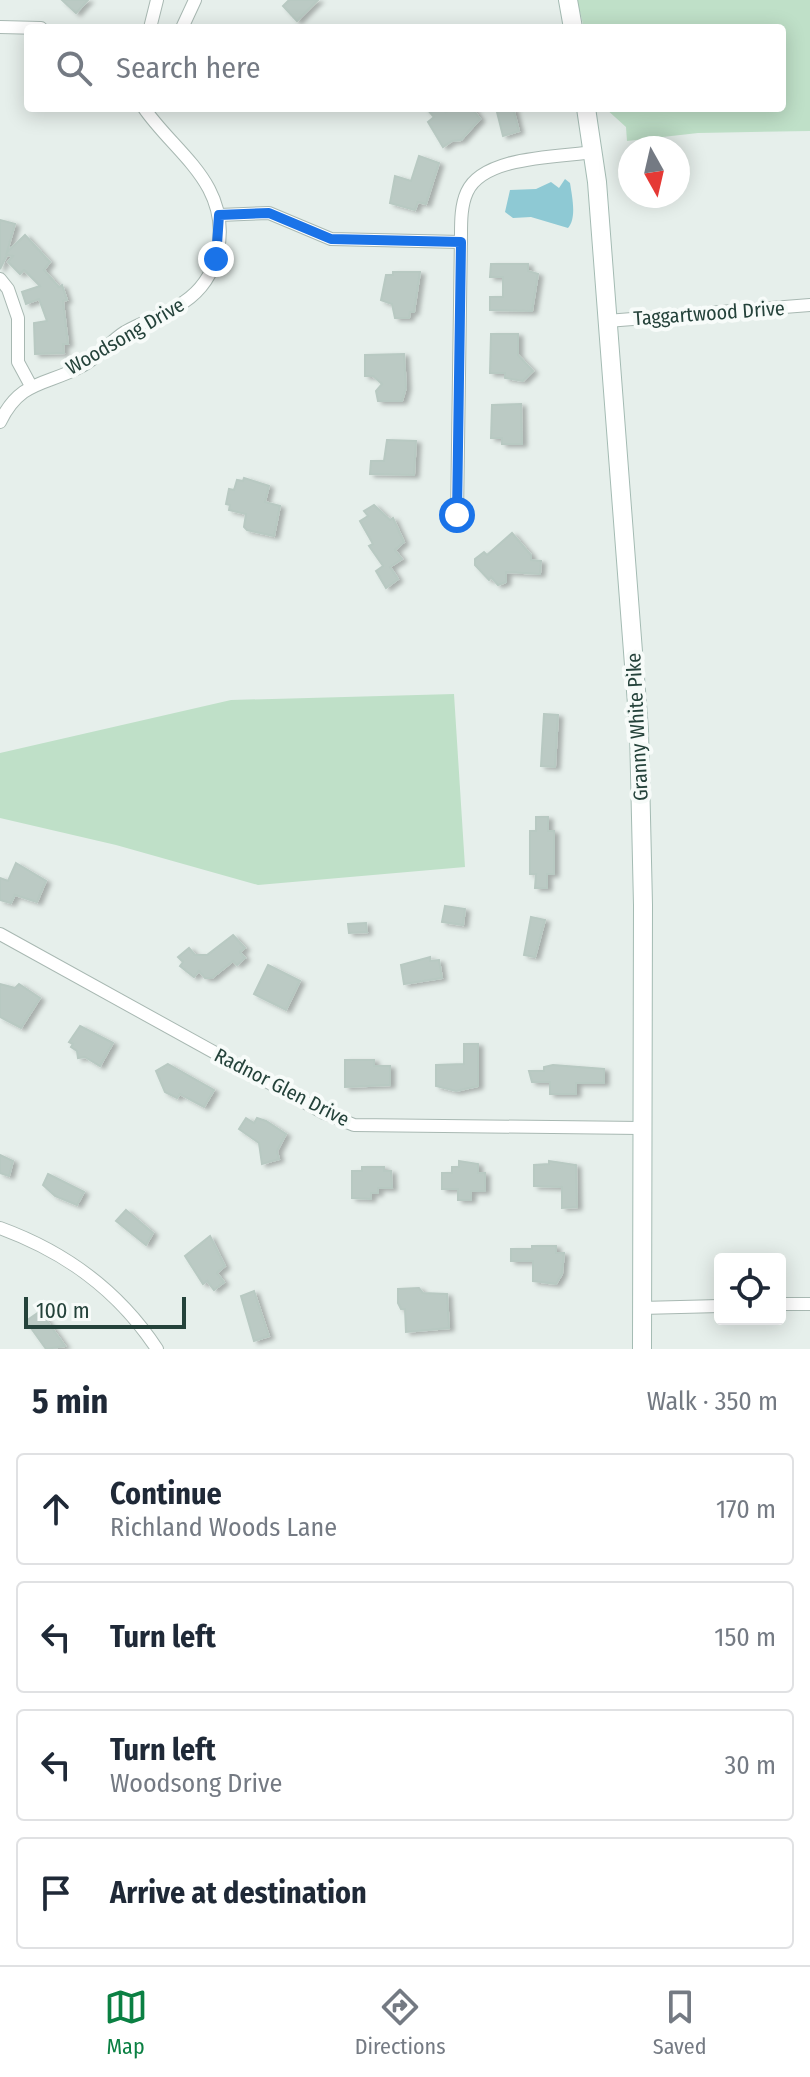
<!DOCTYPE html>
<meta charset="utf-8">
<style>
:root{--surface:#fff;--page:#f6f6f7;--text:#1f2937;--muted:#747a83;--line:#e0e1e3;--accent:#0b8043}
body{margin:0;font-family:"Fira Sans Condensed",sans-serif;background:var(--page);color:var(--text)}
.controls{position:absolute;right:24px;bottom:24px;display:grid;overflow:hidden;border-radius:8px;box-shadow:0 4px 20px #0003}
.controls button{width:72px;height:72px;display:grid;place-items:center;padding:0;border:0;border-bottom:2px solid var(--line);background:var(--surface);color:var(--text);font:40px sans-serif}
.compass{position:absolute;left:618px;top:136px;width:72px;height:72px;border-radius:50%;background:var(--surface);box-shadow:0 4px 20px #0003;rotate:172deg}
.scale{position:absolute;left:24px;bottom:20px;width:162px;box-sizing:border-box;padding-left:8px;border:4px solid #24423a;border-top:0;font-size:22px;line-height:28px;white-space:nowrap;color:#24423a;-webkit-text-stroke:6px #f7fbf9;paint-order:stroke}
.stop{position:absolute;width:24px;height:24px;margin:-18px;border:6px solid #1a73e8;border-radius:50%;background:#fff}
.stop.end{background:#1a73e8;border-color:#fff;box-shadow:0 2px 8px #0008}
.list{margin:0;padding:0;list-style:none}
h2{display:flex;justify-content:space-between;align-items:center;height:104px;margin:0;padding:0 32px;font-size:34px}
h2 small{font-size:26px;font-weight:400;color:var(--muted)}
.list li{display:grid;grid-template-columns:52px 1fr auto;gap:24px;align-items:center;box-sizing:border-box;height:112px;margin:0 16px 16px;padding:0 16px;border:2px solid var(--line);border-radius:8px}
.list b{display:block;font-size:30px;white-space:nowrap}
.list p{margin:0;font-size:26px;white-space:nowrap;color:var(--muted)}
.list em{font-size:26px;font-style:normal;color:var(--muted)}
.icon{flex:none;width:44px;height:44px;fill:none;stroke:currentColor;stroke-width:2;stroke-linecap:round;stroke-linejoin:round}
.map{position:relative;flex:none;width:810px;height:1349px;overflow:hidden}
.search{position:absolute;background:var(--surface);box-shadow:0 4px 20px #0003;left:24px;right:24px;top:24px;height:88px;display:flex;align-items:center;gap:20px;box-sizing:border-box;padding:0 28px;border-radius:8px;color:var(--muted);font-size:30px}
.sheet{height:616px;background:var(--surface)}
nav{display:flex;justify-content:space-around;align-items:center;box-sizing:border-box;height:112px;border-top:2px solid var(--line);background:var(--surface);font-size:22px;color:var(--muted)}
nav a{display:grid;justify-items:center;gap:4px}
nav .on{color:var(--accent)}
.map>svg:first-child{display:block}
.green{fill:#bfe0c8}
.water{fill:#8ec9d4}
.building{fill:#bbcac4;stroke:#b8c9c2;stroke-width:2;filter:url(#shadow)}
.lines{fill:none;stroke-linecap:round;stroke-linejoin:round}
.minor-casing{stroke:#a8b8b2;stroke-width:14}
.secondary-casing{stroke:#a4bbb3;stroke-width:20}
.minor{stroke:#fff;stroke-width:12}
.secondary{stroke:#fff;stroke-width:18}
.route{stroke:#1a73e8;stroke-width:10}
.labels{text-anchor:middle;stroke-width:8;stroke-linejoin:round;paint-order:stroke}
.street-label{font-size:20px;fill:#24423a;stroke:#f7fbf9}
</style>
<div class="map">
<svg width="810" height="1349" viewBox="0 0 810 1349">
<defs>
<filter id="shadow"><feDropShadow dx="4.5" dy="2.5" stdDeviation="2" flood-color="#0004"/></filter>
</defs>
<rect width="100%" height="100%" fill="#e6efeb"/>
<!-- green -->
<g class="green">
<polygon points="577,0 810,0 810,131 698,133 627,141 626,127 605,108 782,108 782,28 584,28"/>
<polygon points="454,694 465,867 258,885 116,845 0,818 0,753 231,700"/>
</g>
<!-- water -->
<path class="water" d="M565 179 570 183C572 196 577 218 568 228L531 217 513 218 505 212 510 190 536 189 551 182 559 188Z"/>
<!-- building -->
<g class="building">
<polygon points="62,0 88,0 76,13"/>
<polygon points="289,0 318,0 297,21 283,6"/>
<polygon points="426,108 442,108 446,112 451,108 472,108 480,119 461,140 452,141 443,147 428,122 434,117"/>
<polygon points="496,108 513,108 519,131 503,136"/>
<polygon points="419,156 439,163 426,204 418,202 415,210 390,203 395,176 411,181"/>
<polygon points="0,220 15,224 7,252 25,235 50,262 44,270 59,287 62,285 67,300 63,301 68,344 63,344 64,353 35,354 34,323 47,321 39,299 26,304 22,292 40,286 24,270 20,274 8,262 13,256 7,255 0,269"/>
<polygon points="491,264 528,264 528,271 538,274 532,311 490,310 490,297 503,297 503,277 490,277"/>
<polygon points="393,272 420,272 414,312 410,312 409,318 395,318 392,304 381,300 386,275 393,275"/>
<polygon points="491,334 518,334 518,355 533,371 523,381 505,378 505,373 490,373"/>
<polygon points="404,354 406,388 402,401 378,401 376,391 382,384 373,376 365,376 365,355"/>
<polygon points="521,404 522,444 502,444 502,438 491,438 492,405"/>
<polygon points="387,440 416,441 414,475 370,474 371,461 384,461"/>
<polygon points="244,478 269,486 265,502 280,506 274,536 247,530 244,527 246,514 229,510 230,505 226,504 229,489 234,490 237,480 243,481"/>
<polygon points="374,505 390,520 393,518 404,542 395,550 402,559 390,567 398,579 386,588 376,571 383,566 369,546 373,544 360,521 368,516 364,511"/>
<polygon points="512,533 531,555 531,560 541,561 540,574 506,572 506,582 498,585 491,577 489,580 475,565 475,559 484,552 487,555"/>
<polygon points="544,714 558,715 555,767 541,766"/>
<polygon points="536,817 548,817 548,831 554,831 554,874 547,874 547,888 535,888 536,874 530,874 530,831 536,831"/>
<polygon points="16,863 46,881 37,902 15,895 11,903 0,900 0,878 8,881"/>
<polygon points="445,906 465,909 463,925 442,922"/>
<polygon points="531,917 545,920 535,957 524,955"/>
<polygon points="366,923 367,932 349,933 348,924"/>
<polygon points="233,935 245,948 240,952 245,958 237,965 233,961 212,978 205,978 199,971 194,977 180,966 183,962 178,957 189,948 195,955 207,955"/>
<polygon points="430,957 430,961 439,960 442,978 404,984 401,965"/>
<polygon points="268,965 300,981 286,1010 254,994"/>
<polygon points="0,984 15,988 19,984 40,998 21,1028 0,1017"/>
<polygon points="80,1026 113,1043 100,1066 85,1057 78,1058 77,1051 71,1047 73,1044 69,1042"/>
<polygon points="464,1044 478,1044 478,1086 456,1091 436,1086 436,1065 464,1064"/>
<polygon points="345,1060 374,1060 374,1066 390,1066 390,1085 345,1087"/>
<polygon points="168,1064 214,1090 204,1107 180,1094 177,1098 165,1092 156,1071"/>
<polygon points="553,1065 604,1069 604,1083 576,1083 576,1094 550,1094 550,1082 532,1082 529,1071 544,1071 544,1067"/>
<polygon points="246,1118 254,1123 257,1118 266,1121 286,1134 277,1151 279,1159 262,1164 259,1143 239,1129"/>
<polygon points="0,1155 13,1161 9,1176 0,1173"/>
<polygon points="459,1161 478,1164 478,1173 485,1173 485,1191 471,1191 471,1200 458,1200 458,1189 442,1189 442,1173 452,1173 452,1167 459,1167"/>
<polygon points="549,1161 576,1165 577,1207 562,1208 562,1187 534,1186 534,1165 549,1164"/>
<polygon points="362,1167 384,1167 384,1171 391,1171 392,1188 378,1188 378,1193 371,1193 371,1199 352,1198 352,1171 362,1171"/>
<polygon points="48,1174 84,1192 77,1205 55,1196 43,1185"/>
<polygon points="126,1210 153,1233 146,1245 116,1221"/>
<polygon points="210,1236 225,1266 217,1273 224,1282 214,1290 207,1281 203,1284 185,1256"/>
<polygon points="532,1246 556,1246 556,1253 564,1253 562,1274 556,1284 533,1281 533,1261 511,1261 511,1249 532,1249"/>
<polygon points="419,1288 423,1293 447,1294 449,1328 406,1332 405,1309 401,1309 398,1303 398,1289"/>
<polygon points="254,1291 269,1336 254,1341 241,1296"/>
<polygon points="39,1312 44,1317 65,1346 46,1349 26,1321"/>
</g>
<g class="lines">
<defs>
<g id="minor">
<polyline points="0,27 41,28"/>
<polyline points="150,28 157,0"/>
<polyline points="182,28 195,0"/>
<polyline points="219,215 269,213 331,239 461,242"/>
<polyline points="0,279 8,289 18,318 18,362 31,386"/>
<polyline points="607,321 810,305"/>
<path d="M0 422C21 379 46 386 82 366 98 358 109 342 125 332 144 321 166 315 184 302 221 277 229 227 209 189 193 159 163 136 144 108"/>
<path d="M457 515 461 235C461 221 461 205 467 192 483 156 558 157 594 152"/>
<polyline points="0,934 324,1113 354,1125 641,1128"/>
<path d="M0 1228C66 1252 118 1290 157 1349"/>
<polyline points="780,1304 810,1304"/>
<polyline points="641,1308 720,1306"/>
</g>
<g id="secondary">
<polyline points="568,0 573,28"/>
<polyline points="586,108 597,182 639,730 643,905 642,1349"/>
</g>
</defs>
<!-- minor casing -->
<use href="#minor" class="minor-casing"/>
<!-- secondary casing -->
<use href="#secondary" class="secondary-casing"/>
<!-- minor -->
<use href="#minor" class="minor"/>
<!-- secondary -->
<use href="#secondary" class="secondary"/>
</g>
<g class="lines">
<!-- route -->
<polyline class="route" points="216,259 219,215 269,213 331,239 461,242 457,515"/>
</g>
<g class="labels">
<!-- street labels -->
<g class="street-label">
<text transform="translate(709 313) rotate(-4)" y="7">Taggartwood Drive</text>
<text transform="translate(125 336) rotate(-30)" y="7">Woodsong Drive</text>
<text transform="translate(637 727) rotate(-93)" y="7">Granny White Pike</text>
<text transform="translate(282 1087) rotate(27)" y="7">Radnor Glen Drive</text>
</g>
</g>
</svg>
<div class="controls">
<button><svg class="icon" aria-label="locate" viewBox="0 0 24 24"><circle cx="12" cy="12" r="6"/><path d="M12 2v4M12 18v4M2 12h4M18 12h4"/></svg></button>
</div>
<svg class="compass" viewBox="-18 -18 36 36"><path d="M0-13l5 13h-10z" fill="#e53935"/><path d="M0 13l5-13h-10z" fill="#747a83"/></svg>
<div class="scale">100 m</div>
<div class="stop" style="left:457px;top:515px"></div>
<div class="stop end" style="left:216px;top:259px"></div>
<div class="search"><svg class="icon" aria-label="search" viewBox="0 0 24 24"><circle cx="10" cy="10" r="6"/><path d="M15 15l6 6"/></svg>Search here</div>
</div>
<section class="sheet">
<h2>5 min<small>Walk · 350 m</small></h2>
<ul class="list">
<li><svg class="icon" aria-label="ahead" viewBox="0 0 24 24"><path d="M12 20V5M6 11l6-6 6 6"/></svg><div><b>Continue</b><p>Richland Woods Lane</p></div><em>170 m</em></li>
<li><svg class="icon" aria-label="left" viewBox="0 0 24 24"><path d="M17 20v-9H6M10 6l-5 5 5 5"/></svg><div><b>Turn left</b></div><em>150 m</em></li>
<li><svg class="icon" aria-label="left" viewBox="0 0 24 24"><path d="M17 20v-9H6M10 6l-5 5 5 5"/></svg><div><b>Turn left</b><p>Woodsong Drive</p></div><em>30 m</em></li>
<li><svg class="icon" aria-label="arrive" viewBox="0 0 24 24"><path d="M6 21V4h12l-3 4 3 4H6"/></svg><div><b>Arrive at destination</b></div></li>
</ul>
</section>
<nav>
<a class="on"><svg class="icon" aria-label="map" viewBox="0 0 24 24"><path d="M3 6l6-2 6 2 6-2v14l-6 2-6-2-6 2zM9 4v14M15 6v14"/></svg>Map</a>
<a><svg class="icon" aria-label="directions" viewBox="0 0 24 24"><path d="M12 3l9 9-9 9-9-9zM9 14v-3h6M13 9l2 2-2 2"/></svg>Directions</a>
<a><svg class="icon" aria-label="saved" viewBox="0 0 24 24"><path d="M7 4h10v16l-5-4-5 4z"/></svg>Saved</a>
</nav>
